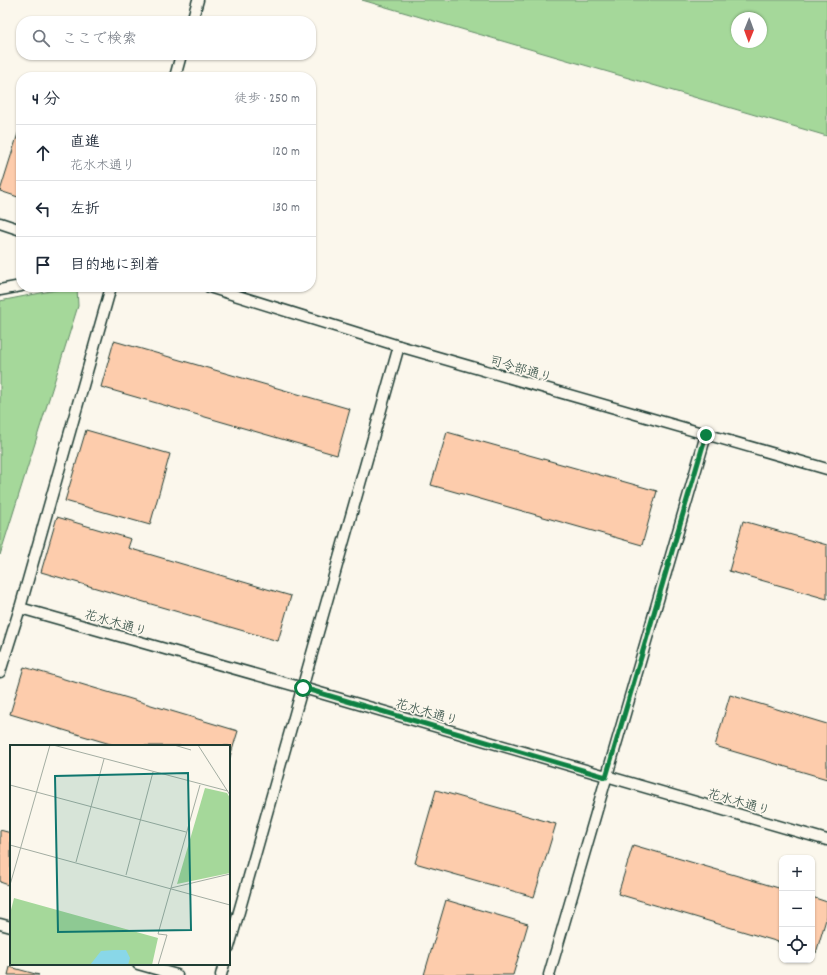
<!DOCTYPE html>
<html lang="ja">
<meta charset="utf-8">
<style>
:root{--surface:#fff;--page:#f2f2f3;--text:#1f2937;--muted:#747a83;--line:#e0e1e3}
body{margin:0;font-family:Dekko,"Klee One",sans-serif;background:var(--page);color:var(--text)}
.controls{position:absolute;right:12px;bottom:12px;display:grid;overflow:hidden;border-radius:8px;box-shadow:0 1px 3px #0004}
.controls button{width:36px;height:36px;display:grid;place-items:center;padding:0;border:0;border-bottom:1px solid var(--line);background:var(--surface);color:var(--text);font:20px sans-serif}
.compass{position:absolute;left:731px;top:12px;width:36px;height:36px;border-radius:50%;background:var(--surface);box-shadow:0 1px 3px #0004;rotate:181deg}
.stop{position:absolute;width:12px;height:12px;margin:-9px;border:3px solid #0b8043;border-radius:50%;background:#fff}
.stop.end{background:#0b8043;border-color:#fff;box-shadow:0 1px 4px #0008}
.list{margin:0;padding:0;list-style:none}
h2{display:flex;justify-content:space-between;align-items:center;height:52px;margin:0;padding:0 16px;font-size:17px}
h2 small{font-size:13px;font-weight:400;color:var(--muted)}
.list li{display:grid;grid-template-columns:26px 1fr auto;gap:12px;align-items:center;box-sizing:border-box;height:56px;padding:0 16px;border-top:1px solid var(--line)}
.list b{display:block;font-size:15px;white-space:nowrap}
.list p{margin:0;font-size:13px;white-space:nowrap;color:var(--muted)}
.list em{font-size:13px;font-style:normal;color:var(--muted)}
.icon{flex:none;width:22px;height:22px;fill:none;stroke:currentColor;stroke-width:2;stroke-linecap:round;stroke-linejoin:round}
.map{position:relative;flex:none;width:827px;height:975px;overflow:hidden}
.search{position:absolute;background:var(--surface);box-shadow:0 1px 3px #0004;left:16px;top:16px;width:300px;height:44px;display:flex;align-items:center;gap:10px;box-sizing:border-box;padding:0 14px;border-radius:16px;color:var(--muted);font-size:15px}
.panel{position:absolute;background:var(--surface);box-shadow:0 1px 3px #0004;left:16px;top:72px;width:300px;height:220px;border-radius:16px}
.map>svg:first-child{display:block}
.green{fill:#a5d89a;stroke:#628a67;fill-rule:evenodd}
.building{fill:#fdccac;stroke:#1f3d34}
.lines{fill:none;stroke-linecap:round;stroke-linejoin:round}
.service-casing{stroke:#1f3d34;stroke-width:13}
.service{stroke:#fbf7ec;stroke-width:10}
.route{stroke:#0b8043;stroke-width:5}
.labels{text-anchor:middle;stroke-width:3.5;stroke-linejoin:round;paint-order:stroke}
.street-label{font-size:13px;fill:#1f3d34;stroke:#fbf7ec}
.inset-road{fill:none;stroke:#a3ada2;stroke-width:1}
.view{fill:#0f766e;fill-opacity:0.15;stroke:#0f766e;stroke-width:2}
.inset-edge{fill:none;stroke:#1f3d34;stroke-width:2}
</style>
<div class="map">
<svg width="827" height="975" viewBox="0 0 827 975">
<rect width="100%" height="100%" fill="#fbf7ec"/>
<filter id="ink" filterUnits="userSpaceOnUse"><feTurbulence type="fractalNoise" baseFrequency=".025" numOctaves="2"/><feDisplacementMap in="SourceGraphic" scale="8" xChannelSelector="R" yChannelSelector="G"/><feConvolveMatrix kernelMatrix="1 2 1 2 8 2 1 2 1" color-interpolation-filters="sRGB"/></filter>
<g filter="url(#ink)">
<!-- green -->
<g class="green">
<path d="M362 0H827V136ZM737 18H761V42H737Z"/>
<polygon points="71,287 77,287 78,306 0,555 0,301"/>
</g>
<!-- building -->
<g class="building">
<polygon points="21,124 21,198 0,191"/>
<polygon points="114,341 350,409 337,455 101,387"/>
<polygon points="86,430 170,454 150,525 65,501"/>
<polygon points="447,432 657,491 642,545 431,485"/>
<polygon points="57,517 131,539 128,548 291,596 278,641 41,572"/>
<polygon points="743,521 827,545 827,599 729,571"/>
<polygon points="24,667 238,731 229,760 229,746 117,746 10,714"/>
<polygon points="730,695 827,724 827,779 715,746"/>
<polygon points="436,790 556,824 534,897 415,863"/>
<polygon points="0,830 11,833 11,886 0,882"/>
<polygon points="633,845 782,889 782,943 618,894"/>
<polygon points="812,897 827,902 827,916 816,953 812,951"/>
<polygon points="446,900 528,924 513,975 424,975"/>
<polygon points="10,967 39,975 8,975"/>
</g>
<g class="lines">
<defs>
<g id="service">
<polyline points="192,21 198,0"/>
<polyline points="175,77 181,55"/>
<polyline points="0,223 21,230"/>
<polyline points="209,287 399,346 827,469"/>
<polyline points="0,290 21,286"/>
<polyline points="20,608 303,688 827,840"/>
<polyline points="0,672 20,608 111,287"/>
<polyline points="0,924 11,927"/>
<polyline points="229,947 399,346"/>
<polyline points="138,964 177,975"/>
<polyline points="221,975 224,964"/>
<polyline points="549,975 706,435"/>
</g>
</defs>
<!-- service casing -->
<use href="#service" class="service-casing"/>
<!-- service -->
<use href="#service" class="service"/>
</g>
</g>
<g class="lines" filter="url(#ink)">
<!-- route -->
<polyline class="route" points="303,688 606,777 706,435"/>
</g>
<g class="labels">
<!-- street labels -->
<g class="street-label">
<text transform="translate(521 368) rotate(16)" y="5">司令部通り</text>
<text transform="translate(116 622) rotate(16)" y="5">花水木通り</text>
<text transform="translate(427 711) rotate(16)" y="5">花水木通り</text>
<text transform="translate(739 801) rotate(16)" y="5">花水木通り</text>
</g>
</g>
<!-- overview -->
<g transform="translate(10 745)">
<rect width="220" height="220" fill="#fbf7ec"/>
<path d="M195 43 217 48 220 53V128L167 139ZM4 153 148 193 142 220H0V169Z" fill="#a5d89a"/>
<path d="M104 205H116L120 213 118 220H80L91 206Z" fill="#89d7e8"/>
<path class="inset-road" d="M43 0 218 46M164 0 181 5M188 0 220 50M0 40 176 87M0 100 220 160M66 117 94 14M116 130 143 27M0 140 40 0M161 143 220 129M148 220 157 190 148 189 190 40"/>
<path class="view" d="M178 28 181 185 48 187 45 31Z"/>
<rect width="220" height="220" class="inset-edge"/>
</g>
</svg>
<div class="controls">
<button>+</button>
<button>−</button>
<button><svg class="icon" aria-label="locate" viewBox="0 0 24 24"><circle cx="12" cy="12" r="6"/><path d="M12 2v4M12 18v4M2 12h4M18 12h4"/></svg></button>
</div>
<svg class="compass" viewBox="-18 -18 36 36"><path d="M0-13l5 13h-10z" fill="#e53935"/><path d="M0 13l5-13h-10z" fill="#747a83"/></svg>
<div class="stop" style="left:303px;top:688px"></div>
<div class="stop end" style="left:706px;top:435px"></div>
<div class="search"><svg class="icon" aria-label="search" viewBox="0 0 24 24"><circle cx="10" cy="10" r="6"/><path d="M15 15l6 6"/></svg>ここで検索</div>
<section class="panel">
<h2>4 分<small>徒歩 · 250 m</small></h2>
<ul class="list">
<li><svg class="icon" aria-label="ahead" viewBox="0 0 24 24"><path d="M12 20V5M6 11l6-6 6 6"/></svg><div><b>直進</b><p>花水木通り</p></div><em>120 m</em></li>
<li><svg class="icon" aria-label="left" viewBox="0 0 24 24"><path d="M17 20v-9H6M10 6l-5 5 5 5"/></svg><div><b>左折</b></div><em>130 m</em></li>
<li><svg class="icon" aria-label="arrive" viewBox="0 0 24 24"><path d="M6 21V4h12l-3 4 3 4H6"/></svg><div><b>目的地に到着</b></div></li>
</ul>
</section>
</div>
